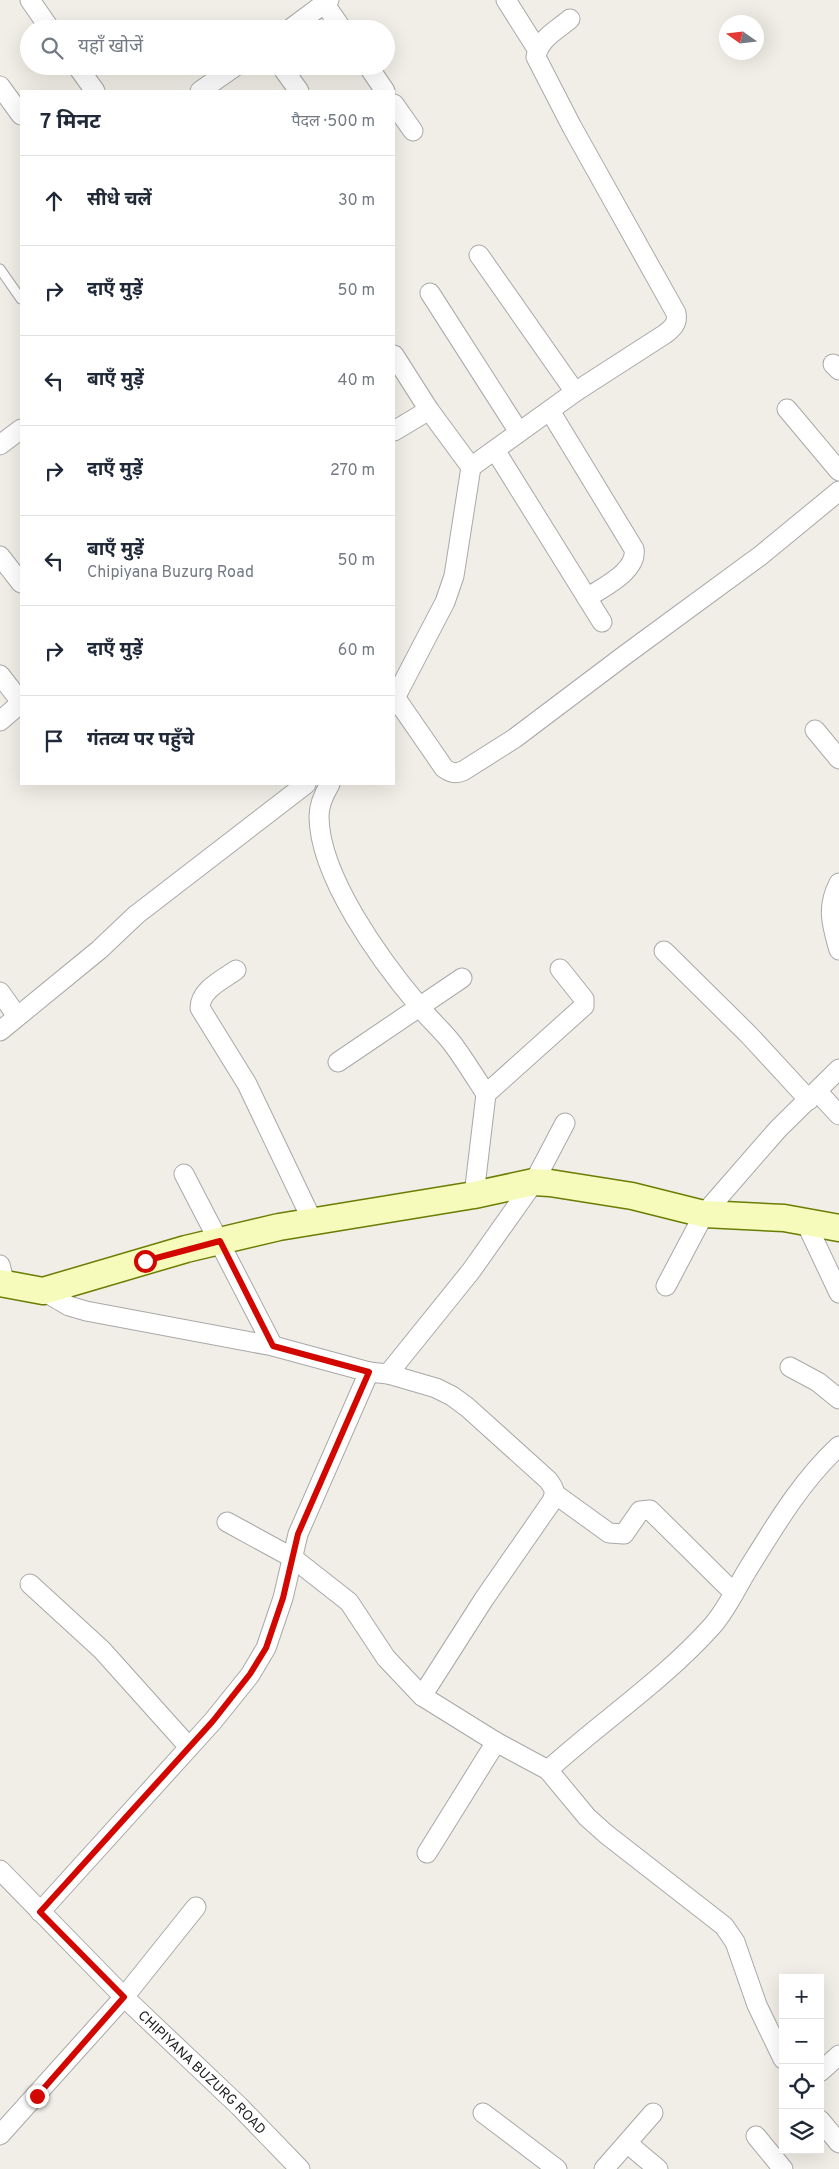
<!DOCTYPE html>
<html lang="hi">
<meta charset="utf-8">
<style>
:root{--surface:#fff;--page:#f2f2f3;--text:#1f2937;--muted:#747a83;--line:#e0e1e3}
body{margin:0;font-family:Overpass,"Noto Sans Devanagari",sans-serif;background:var(--page);color:var(--text)}
.controls{position:absolute;right:15px;bottom:15px;display:grid;overflow:hidden;border-radius:0px;box-shadow:0 5px 20px #0002}
.controls button{width:45px;height:45px;display:grid;place-items:center;padding:0;border:0;border-bottom:1px solid var(--line);background:var(--surface);color:var(--text);font:25px sans-serif}
.compass{position:absolute;left:719px;top:15px;width:45px;height:45px;border-radius:50%;background:var(--surface);box-shadow:0 5px 20px #0002;rotate:284deg}
.stop{position:absolute;width:15px;height:15px;margin:-11px;border:4px solid #d10700;border-radius:50%;background:#fff}
.stop.end{background:#d10700;border-color:#fff;box-shadow:0 1px 5px #0008}
.list{margin:0;padding:0;list-style:none}
h2{display:flex;justify-content:space-between;align-items:center;height:65px;margin:0;padding:0 20px;font-size:21px}
h2 small{font-size:16px;font-weight:400;color:var(--muted)}
.list li{display:grid;grid-template-columns:32px 1fr auto;gap:15px;align-items:center;box-sizing:border-box;height:90px;padding:0 20px;border-top:1px solid var(--line)}
.list b{display:block;font-size:19px;white-space:nowrap}
.list p{margin:0;font-size:16px;white-space:nowrap;color:var(--muted)}
.list em{font-size:16px;font-style:normal;color:var(--muted)}
.icon{flex:none;width:28px;height:28px;fill:none;stroke:currentColor;stroke-width:2;stroke-linecap:round;stroke-linejoin:round}
.map{position:relative;flex:none;width:839px;height:2169px;overflow:hidden}
.search{position:absolute;background:var(--surface);box-shadow:0 5px 20px #0002;left:20px;top:20px;width:375px;height:55px;display:flex;align-items:center;gap:12px;box-sizing:border-box;padding:0 18px;border-radius:28px;color:var(--muted);font-size:19px}
.panel{position:absolute;background:var(--surface);box-shadow:0 5px 20px #0002;left:20px;top:90px;width:375px;height:695px;border-radius:0px}
.map>svg:first-child{display:block}
.lines{fill:none;stroke-linecap:round;stroke-linejoin:round}
.lane-casing{stroke:#a8a8a8;stroke-width:11}
.street-casing{stroke:#a8a8a8;stroke-width:21}
.secondary-casing{stroke:#6b7d03;stroke-width:29}
.lane{stroke:#fff;stroke-width:9}
.street{stroke:#fff;stroke-width:19}
.secondary{stroke:#f6fbbb;stroke-width:26}
.route{stroke:#d10700;stroke-width:6}
.labels{text-anchor:middle;stroke-width:4;stroke-linejoin:round;paint-order:stroke}
.street-label{font-size:14px;fill:#212121;stroke:#fff}
</style>
<div class="map">
<svg width="839" height="2169" viewBox="0 0 839 2169">
<rect width="100%" height="100%" fill="#f1eee7"/>
<g class="lines">
<defs>
<polyline id="lane" points="0,269 21,299"/>
<g id="street">
<polyline points="30,0 50,29"/>
<polyline points="506,0 537,49"/>
<polyline points="324,3 342,29"/>
<polyline points="290,29 329,0"/>
<polyline points="77,66 95,91"/>
<polyline points="281,66 299,91"/>
<polyline points="368,66 385,91"/>
<polyline points="0,86 21,115"/>
<polyline points="200,91 236,66"/>
<polyline points="394,104 413,131"/>
<polyline points="479,255 575,392"/>
<polyline points="430,293 519,432"/>
<polyline points="394,355 429,410 471,467"/>
<polyline points="833,364 839,370"/>
<polyline points="787,409 839,471"/>
<path d="M550 411 634 549C638 571 603 587 587 598"/>
<polyline points="394,431 429,410"/>
<polyline points="0,445 21,429"/>
<polyline points="495,450 602,622"/>
<polyline points="0,556 21,583"/>
<polyline points="0,675 21,702"/>
<path d="M395 697 444 768C451 773 455 774 463 771L515 738 625 655 760 556 839 491"/>
<path d="M394 700 445 602 454 576 471 467 575 392 665 334C673 328 678 323 676 313L572 127 536 57C539 39 557 30 570 19"/>
<polyline points="0,721 21,703"/>
<polyline points="815,730 839,759"/>
<path d="M330 784C324 794 319 804 319 816 319 876 381 961 419 1006 429 1019 442 1030 452 1043 464 1059 475 1077 486 1094"/>
<path d="M839 883C826 908 832 925 839 950"/>
<polyline points="664,951 749,1035 809,1100"/>
<path d="M236 970C222 980 200 990 200 1008L247 1084 312 1220"/>
<polyline points="0,992 17,1016"/>
<polyline points="0,1031 99,950 136,915 306,784"/>
<polyline points="338,1062 462,978"/>
<polyline points="817,1091 839,1115"/>
<polyline points="184,1174 273,1346"/>
<polyline points="474,1195 486,1094 584,1006 584,999 560,969"/>
<polyline points="805,1221 839,1293"/>
<polyline points="0,1265 5,1284"/>
<polyline points="666,1286 704,1214 778,1129 839,1069"/>
<polyline points="43,1291 69,1306 86,1311 273,1346 369,1372"/>
<polyline points="790,1367 818,1382 839,1399"/>
<path d="M388 1374 436 1388 452 1396 467 1407 548 1480C554 1488 556 1491 552 1501L484 1599 422 1696"/>
<polyline points="555,1494 609,1533 624,1534 640,1511 650,1510 734,1593"/>
<polyline points="227,1522 293,1558 349,1602 386,1658 422,1696 496,1742 548,1770 587,1817 606,1834 724,1926 735,1942 757,2005 783,2059"/>
<polyline points="30,1584 102,1650 189,1747"/>
<path d="M548 1770C602 1721 664 1680 713 1625 726 1610 735 1591 745 1574 773 1529 800 1482 839 1446"/>
<polyline points="427,1853 496,1742"/>
<path id="s1" d="M0 1870 124 1997 239 2106 300 2169"/>
<polyline points="40,1912 213,1721 250,1675 266,1648 283,1598 298,1534 369,1372 388,1374 471,1271 534,1182 565,1123"/>
<polyline points="820,2072 839,2055"/>
<polyline points="483,2113 557,2169"/>
<polyline points="820,2120 839,2143"/>
<polyline points="0,2135 124,1997 196,1907"/>
<polyline points="756,2136 783,2169"/>
<polyline points="627,2143 658,2169"/>
<polyline points="604,2169 653,2113"/>
</g>
<polyline id="secondary" points="0,1283 43,1291 186,1249 279,1227 474,1195 534,1182 550,1183 632,1196 704,1214 784,1218 839,1228"/>
</defs>
<!-- lane casing -->
<use href="#lane" class="lane-casing"/>
<!-- street casing -->
<use href="#street" class="street-casing"/>
<!-- secondary casing -->
<use href="#secondary" class="secondary-casing"/>
<!-- lane -->
<use href="#lane" class="lane"/>
<!-- street -->
<use href="#street" class="street"/>
<!-- secondary -->
<use href="#secondary" class="secondary"/>
</g>
<g class="lines">
<!-- route -->
<polyline class="route" points="37,2096 124,1997 40,1912 213,1721 250,1674 266,1648 283,1598 298,1534 369,1372 273,1346 220,1241 145,1261"/>
</g>
<g class="labels">
<!-- street labels -->
<g class="street-label">
<text dy="5" stroke="none"><textPath href="#s1" startOffset="286">CHIPIYANA BUZURG ROAD</textPath></text>
</g>
</g>
</svg>
<div class="controls">
<button>+</button>
<button>−</button>
<button><svg class="icon" aria-label="locate" viewBox="0 0 24 24"><circle cx="12" cy="12" r="6"/><path d="M12 2v4M12 18v4M2 12h4M18 12h4"/></svg></button>
<button><svg class="icon" aria-label="layers" viewBox="0 0 24 24"><path d="M12 4l9 5-9 5-9-5zM3 14l9 5 9-5"/></svg></button>
</div>
<svg class="compass" viewBox="-18 -18 36 36"><path d="M0-13l5 13h-10z" fill="#e53935"/><path d="M0 13l5-13h-10z" fill="#747a83"/></svg>
<div class="stop" style="left:145px;top:1261px"></div>
<div class="stop end" style="left:37px;top:2096px"></div>
<div class="search"><svg class="icon" aria-label="search" viewBox="0 0 24 24"><circle cx="10" cy="10" r="6"/><path d="M15 15l6 6"/></svg>यहाँ खोजें</div>
<section class="panel">
<h2>7 मिनट<small>पैदल · 500 m</small></h2>
<ul class="list">
<li><svg class="icon" aria-label="ahead" viewBox="0 0 24 24"><path d="M12 20V5M6 11l6-6 6 6"/></svg><div><b>सीधे चलें</b></div><em>30 m</em></li>
<li><svg class="icon" aria-label="right" viewBox="0 0 24 24"><path d="M7 20v-9h11M14 6l5 5-5 5"/></svg><div><b>दाएँ मुड़ें</b></div><em>50 m</em></li>
<li><svg class="icon" aria-label="left" viewBox="0 0 24 24"><path d="M17 20v-9H6M10 6l-5 5 5 5"/></svg><div><b>बाएँ मुड़ें</b></div><em>40 m</em></li>
<li><svg class="icon" aria-label="right" viewBox="0 0 24 24"><path d="M7 20v-9h11M14 6l5 5-5 5"/></svg><div><b>दाएँ मुड़ें</b></div><em>270 m</em></li>
<li><svg class="icon" aria-label="left" viewBox="0 0 24 24"><path d="M17 20v-9H6M10 6l-5 5 5 5"/></svg><div><b>बाएँ मुड़ें</b><p>Chipiyana Buzurg Road</p></div><em>50 m</em></li>
<li><svg class="icon" aria-label="right" viewBox="0 0 24 24"><path d="M7 20v-9h11M14 6l5 5-5 5"/></svg><div><b>दाएँ मुड़ें</b></div><em>60 m</em></li>
<li><svg class="icon" aria-label="arrive" viewBox="0 0 24 24"><path d="M6 21V4h12l-3 4 3 4H6"/></svg><div><b>गंतव्य पर पहुँचे</b></div></li>
</ul>
</section>
</div>
